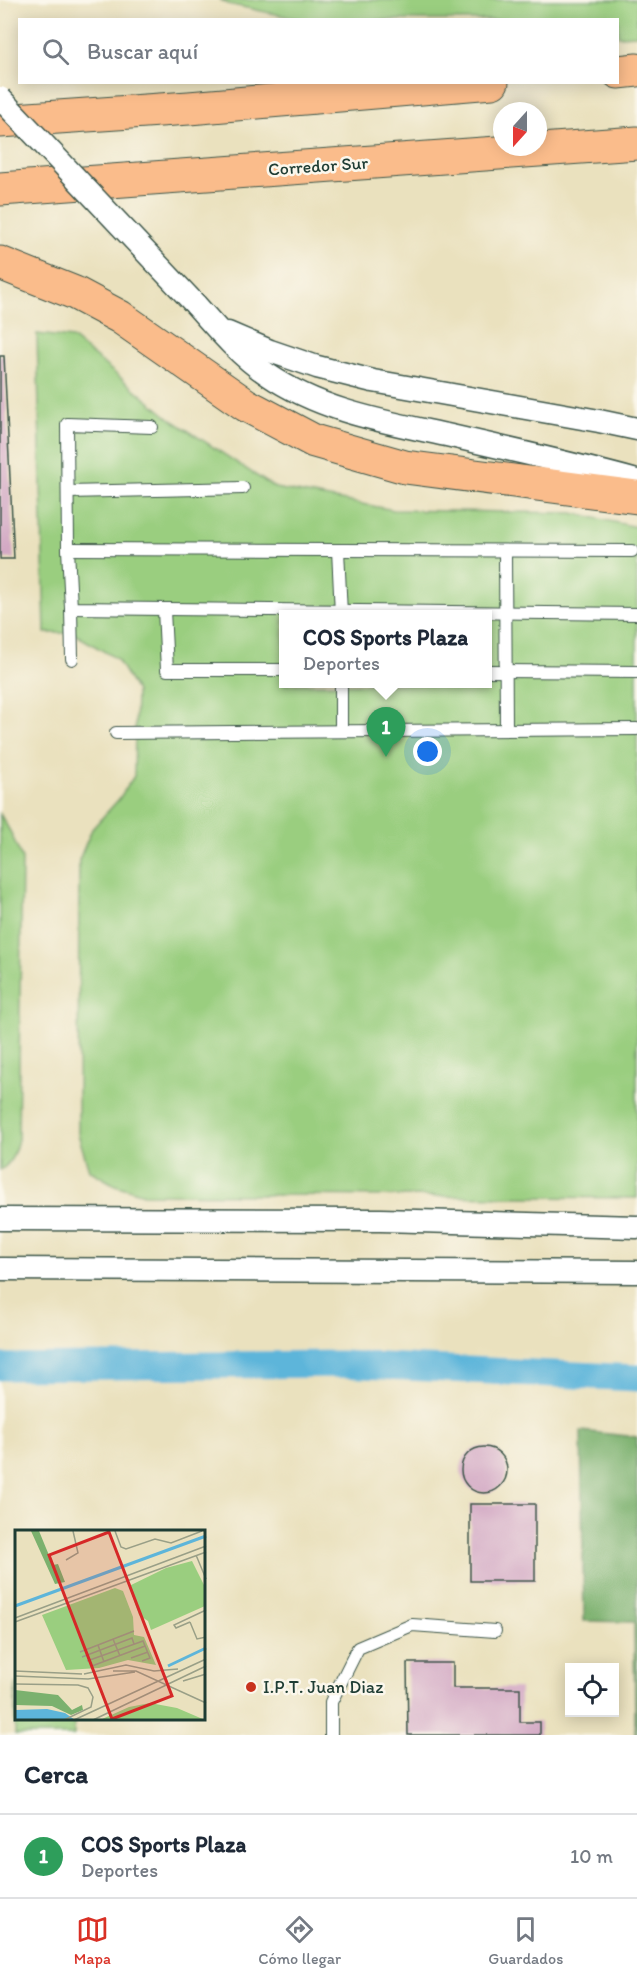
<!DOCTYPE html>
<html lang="es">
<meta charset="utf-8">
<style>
:root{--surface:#fff;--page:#f2f2f3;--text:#1f2937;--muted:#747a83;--line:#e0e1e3;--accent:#d93025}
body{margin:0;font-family:Itim,sans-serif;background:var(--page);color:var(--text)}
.controls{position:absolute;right:18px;bottom:18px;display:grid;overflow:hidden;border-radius:0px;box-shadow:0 3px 15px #0003}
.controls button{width:54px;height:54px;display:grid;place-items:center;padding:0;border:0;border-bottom:2px solid var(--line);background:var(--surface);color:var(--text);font:30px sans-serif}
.compass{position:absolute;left:493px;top:102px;width:54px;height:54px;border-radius:50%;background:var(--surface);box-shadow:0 3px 15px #0003;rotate:201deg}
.you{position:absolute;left:428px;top:752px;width:21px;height:21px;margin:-15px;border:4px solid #fff;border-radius:50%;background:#1a73e8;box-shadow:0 0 0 9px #1a73e833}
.badge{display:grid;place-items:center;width:39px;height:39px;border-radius:50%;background:var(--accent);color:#fff;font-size:20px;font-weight:700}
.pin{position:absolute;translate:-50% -50px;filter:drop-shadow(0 2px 3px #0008)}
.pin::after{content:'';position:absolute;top:32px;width:21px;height:18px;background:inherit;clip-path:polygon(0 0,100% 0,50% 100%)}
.popup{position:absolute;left:279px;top:610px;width:213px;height:78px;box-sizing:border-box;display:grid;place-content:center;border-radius:0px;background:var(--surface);filter:drop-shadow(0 2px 4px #0005);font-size:20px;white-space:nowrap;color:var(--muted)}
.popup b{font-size:22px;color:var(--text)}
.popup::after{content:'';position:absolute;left:50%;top:100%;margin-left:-12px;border:12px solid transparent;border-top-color:var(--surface)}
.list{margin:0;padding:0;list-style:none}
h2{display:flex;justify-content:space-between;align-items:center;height:78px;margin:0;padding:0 24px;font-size:26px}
h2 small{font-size:20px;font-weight:400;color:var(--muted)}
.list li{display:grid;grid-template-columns:39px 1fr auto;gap:18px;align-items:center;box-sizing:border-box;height:84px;padding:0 24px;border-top:2px solid var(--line)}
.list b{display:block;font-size:22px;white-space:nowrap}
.list p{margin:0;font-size:20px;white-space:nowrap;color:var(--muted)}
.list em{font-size:20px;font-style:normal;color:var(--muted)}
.icon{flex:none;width:33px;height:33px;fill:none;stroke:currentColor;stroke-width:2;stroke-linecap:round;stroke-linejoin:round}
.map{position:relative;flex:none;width:637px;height:1735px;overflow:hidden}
.search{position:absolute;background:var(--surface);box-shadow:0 3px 15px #0003;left:18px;right:18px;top:18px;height:66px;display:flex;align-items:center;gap:15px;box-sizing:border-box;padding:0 21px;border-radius:0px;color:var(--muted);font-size:22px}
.sheet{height:162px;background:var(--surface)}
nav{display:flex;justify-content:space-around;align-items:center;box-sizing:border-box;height:84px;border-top:2px solid var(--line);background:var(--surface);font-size:16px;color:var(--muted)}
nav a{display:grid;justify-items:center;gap:3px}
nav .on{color:var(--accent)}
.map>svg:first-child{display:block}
.green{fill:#9ace7f;stroke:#5c865a;stroke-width:1.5;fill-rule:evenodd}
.forest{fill:#7bb16e;stroke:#4d7751;stroke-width:1.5}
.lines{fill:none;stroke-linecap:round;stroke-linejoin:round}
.canal{stroke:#5db5da;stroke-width:27}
.building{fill:#d3a9c4}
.lane-casing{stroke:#3d5649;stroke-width:14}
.street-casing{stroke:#3d5649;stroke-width:25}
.highway-casing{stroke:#3d5649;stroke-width:35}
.lane{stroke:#fff;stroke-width:12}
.street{stroke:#fff;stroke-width:22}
.highway{stroke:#fabc8b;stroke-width:33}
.street-bridge-casing{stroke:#3d5649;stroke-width:25;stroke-linecap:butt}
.street-bridge{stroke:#fff;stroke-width:22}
.poi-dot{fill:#c8321e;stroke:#fbf7ec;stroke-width:2}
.labels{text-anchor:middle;stroke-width:5;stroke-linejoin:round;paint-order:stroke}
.street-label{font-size:18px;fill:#1f3d34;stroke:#fbf7ec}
.poi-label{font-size:18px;fill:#1f3d34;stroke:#fbf7ec;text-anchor:start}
.inset-river{fill:none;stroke:#5db5da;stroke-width:3}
.inset-road{fill:none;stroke:#999f87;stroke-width:1.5}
.view{fill:#d62828;fill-opacity:0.15;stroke:#d62828;stroke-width:3}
.inset-edge{fill:none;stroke:#1f3d34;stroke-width:3}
</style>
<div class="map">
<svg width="637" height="1735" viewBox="0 0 637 1735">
<rect width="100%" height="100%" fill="#fbf7ec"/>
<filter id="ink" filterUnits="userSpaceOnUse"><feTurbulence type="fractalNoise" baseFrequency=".0167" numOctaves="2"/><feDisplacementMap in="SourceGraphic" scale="12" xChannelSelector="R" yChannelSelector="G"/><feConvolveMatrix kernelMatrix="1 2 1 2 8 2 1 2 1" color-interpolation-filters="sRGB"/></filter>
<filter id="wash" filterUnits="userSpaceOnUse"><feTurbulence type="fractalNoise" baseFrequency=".008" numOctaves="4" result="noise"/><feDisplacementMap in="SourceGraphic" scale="24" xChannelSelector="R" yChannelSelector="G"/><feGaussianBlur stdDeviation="1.35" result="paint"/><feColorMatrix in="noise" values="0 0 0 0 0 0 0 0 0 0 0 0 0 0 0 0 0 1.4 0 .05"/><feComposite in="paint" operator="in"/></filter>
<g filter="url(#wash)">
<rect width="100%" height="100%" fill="#eae1be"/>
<!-- green -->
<g class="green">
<polygon points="221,0 637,0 637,35 618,36 618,20 303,20 228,4"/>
<path d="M37 334 72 338 172 420 275 488 394 510 572 513 637 527V1198L144 1194 115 1185 89 1170 78 1134 79 860 92 829 119 799 134 776 136 691 117 659 73 633H45ZM284 614H488V684H284Z"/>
<path d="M0 814 11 833 22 859 18 1139C15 1151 12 1164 0 1170Z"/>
<polygon points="15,1684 16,1684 16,1718 74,1719 74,1735 15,1735"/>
</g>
<!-- forest -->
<polygon class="forest" points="581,1431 637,1437 637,1735 635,1735 634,1622 584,1621"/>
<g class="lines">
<!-- canal -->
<polyline class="canal" points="0,1367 341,1364 637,1378"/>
</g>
<g id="blocks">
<!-- building -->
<g class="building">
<polygon points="0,356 4,356 14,559 0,559"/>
<circle cx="484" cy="1470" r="23"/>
<rect x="470" y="1504" width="65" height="77"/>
<polygon points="407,1663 453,1663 453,1688 520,1688 520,1722 540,1722 540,1735 408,1735"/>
</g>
</g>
</g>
<g filter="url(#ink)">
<use href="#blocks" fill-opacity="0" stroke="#3d5649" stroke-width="1.5"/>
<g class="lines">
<defs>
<g id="lane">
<polyline points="152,427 67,424 68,549 71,608 637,614"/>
<polyline points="68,492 243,488"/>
<polyline points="68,549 632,551"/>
<polyline points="338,550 341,614"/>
<polyline points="505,551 506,730"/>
<polyline points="71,608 72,659"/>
<polyline points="164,610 167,670 284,670"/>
<polyline points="488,671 637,672"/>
<polyline points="341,684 341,731"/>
<polyline points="116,733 637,729"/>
<polyline points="331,1735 331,1702 358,1648 412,1625 495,1631"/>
</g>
<g id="street">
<path d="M195 304C217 329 239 355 267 374 322 412 387 422 451 436 513 450 575 464 637 481"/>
<polyline points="228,333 270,351 317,367 373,381 599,421 637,429"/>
<polyline points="0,1219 381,1220 637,1227"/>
<polyline points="0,1269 637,1272"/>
</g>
<g id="highway">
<polyline points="618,72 637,70"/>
<polyline points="0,121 189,108 492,82"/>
<polyline points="0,189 637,143"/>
<polyline points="0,263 75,293 120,317 246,405 314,441 405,467 637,497"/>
</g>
</defs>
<!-- lane casing -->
<use href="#lane" class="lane-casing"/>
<!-- street casing -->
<use href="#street" class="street-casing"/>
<!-- highway casing -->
<use href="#highway" class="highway-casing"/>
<!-- lane -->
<use href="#lane" class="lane"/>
<!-- street -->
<use href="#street" class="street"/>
<!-- highway -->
<use href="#highway" class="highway"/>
<defs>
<polyline id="street-bridge" points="0,98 195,304"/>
</defs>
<!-- street-bridge casing -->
<use href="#street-bridge" class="street-bridge-casing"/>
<!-- street-bridge -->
<use href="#street-bridge" class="street-bridge"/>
</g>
</g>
<!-- markers -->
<circle class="poi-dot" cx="251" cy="1687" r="6"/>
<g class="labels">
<!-- street labels -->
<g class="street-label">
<text transform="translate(318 166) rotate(-4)" y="6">Corredor Sur</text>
</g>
<!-- poi labels -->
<g class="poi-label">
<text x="263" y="1693">I.P.T. Juan Diaz</text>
</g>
</g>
<!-- overview -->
<g transform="translate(15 1530)">
<rect width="190" height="190" fill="#eae1be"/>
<path d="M177 31 190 57V76L136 100 133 91 124 85 114 56 151 38ZM100 58 108 61 118 87 119 105 129 107 141 135 113 130 84 138 51 140 27 85ZM135 173 162 178 190 190H85L114 177Z" fill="#9ace7f"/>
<path d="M16 1H24L38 35 43 34 50 52 40 54ZM0 160 43 165 57 180 67 175 68 180 56 185 37 176 0 175Z" fill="#7bb16e"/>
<path d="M32 179 50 183 60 190H0V180Z" fill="#5db5da"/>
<path class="inset-river" d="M0 76 191 6M153 136 191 118"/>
<path class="inset-road" d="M100 1 106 17 111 19 140 9 156 13 187 1M181 25 191 49M51 30 63 23 58 1M0 88 191 16M0 92 191 22M175 92 161 98 159 95 191 80M175 92 182 109 191 107M98 109 105 126M83 115 89 132M65 122 119 101M67 127 117 108 119 114M116 128 133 122M72 131 128 111 135 128 127 131M77 136 130 116M0 141 67 144M98 141H121L191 173M69 144 111 135 139 141 163 139M0 146 73 149 120 142M168 151 191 144M0 154 63 155 73 158 78 167 76 177 49 190M59 190 191 129M78 190 191 136"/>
<path class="view" d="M94 2 157 166 97 189 34 25Z"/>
<rect width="190" height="190" class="inset-edge"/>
</g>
</svg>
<div class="controls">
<button><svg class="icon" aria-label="locate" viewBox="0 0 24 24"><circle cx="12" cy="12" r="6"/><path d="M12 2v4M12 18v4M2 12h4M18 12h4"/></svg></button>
</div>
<svg class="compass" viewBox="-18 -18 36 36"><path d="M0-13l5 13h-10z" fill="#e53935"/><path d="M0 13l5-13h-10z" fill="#747a83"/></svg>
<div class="you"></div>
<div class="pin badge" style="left:386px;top:757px;background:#2e9e5b">1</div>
<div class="popup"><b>COS Sports Plaza</b>Deportes</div>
<div class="search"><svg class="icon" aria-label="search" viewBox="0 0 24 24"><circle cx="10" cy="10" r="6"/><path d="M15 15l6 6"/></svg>Buscar aquí</div>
</div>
<section class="sheet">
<h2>Cerca<small></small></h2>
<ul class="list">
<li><span class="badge" style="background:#2e9e5b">1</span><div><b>COS Sports Plaza</b><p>Deportes</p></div><em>10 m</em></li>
</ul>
</section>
<nav>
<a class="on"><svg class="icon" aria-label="map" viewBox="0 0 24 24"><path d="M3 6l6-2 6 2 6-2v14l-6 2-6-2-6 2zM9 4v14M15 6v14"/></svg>Mapa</a>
<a><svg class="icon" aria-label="directions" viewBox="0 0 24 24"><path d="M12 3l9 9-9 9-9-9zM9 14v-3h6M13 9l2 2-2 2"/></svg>Cómo llegar</a>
<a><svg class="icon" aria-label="saved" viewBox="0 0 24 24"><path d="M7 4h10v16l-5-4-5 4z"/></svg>Guardados</a>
</nav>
